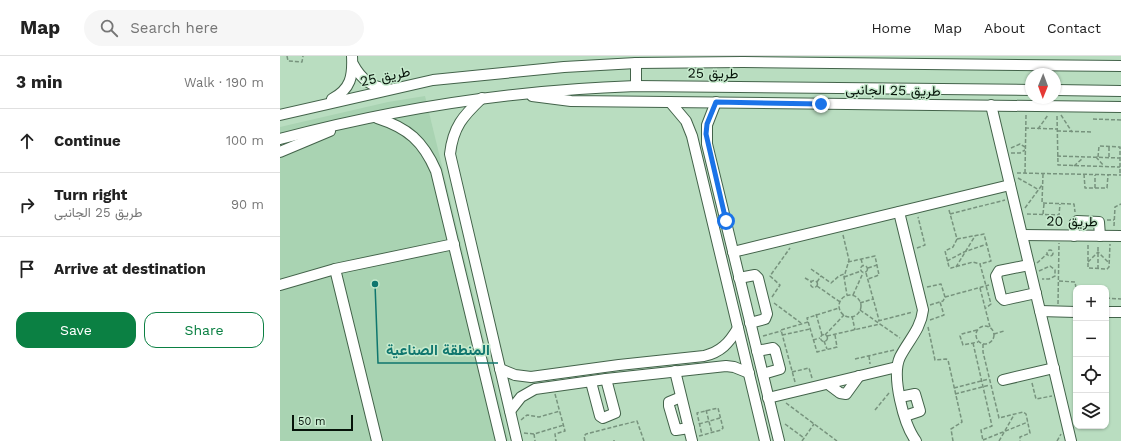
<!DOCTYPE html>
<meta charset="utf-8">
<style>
:root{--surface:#fff;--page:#f6f6f6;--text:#222;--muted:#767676;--line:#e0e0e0;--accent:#0b8043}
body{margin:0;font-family:"Work Sans",Vazirmatn,sans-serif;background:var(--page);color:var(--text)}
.controls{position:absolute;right:12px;bottom:12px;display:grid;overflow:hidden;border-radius:8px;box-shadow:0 1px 3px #0004}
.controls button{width:36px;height:36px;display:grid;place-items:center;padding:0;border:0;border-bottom:1px solid var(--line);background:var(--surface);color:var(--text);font:20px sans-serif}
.compass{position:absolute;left:745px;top:12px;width:36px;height:36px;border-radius:50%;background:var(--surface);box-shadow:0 1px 3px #0004;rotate:181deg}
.scale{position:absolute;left:12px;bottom:10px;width:61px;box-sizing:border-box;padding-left:4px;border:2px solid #061309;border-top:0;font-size:11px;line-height:14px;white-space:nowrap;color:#061309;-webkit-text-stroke:3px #c6eacd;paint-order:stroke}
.stop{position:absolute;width:12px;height:12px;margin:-9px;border:3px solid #1a73e8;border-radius:50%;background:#fff}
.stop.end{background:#1a73e8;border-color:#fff;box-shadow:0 1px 4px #0008}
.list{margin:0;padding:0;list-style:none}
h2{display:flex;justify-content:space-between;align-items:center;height:52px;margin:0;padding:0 16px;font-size:17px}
h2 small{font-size:13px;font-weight:400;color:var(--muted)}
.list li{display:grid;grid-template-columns:26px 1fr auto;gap:12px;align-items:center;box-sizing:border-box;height:64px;padding:0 16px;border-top:1px solid var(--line)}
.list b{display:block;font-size:15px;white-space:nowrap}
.list p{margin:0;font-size:13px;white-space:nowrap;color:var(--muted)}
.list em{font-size:13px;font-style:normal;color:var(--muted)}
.actions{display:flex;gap:8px;padding:12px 16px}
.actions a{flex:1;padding:9px 0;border:1px solid var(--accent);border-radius:12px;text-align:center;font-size:14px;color:var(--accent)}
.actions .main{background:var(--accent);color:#fff}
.icon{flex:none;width:22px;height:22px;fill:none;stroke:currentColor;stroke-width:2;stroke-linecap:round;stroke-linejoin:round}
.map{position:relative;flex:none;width:841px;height:385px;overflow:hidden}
header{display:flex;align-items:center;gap:24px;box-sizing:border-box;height:56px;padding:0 20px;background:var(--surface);border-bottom:1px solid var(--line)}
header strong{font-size:19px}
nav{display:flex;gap:22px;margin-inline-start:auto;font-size:14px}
.search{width:280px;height:36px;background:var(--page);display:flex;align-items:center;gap:10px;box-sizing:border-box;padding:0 14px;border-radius:22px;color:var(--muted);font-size:15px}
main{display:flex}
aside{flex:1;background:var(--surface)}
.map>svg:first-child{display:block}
.built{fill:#a9d3b2}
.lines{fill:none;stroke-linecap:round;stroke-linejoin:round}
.minor-casing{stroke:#43634a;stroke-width:12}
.path{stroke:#77937d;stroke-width:1.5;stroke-dasharray:4 2;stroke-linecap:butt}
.minor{stroke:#fff;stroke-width:10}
.route{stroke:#1a73e8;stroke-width:5}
.labels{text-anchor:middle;stroke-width:3;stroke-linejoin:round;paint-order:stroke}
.street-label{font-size:14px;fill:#061309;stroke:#c6eacd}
.leader{fill:none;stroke:#0f766e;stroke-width:1.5}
.callout-dot{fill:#0f766e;stroke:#c6eacd;stroke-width:1.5}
.callout-label{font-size:15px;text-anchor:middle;font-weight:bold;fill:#0f766e;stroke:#c6eacd;stroke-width:3;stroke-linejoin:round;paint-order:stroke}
</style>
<header>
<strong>Map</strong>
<div class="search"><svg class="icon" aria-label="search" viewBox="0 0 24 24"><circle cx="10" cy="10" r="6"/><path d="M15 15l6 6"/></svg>Search here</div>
<nav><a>Home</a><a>Map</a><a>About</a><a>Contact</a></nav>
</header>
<main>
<aside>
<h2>3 min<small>Walk · 190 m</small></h2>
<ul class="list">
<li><svg class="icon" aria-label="ahead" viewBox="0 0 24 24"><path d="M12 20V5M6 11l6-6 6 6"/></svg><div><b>Continue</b></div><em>100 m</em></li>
<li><svg class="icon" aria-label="right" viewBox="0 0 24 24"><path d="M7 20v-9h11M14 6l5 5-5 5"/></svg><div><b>Turn right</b><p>طريق 25 الجانبى</p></div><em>90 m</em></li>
<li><svg class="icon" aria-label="arrive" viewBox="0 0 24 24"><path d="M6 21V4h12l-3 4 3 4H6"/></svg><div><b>Arrive at destination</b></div></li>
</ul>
<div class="actions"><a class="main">Save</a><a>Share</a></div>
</aside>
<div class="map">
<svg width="841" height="385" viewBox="0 0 841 385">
<rect width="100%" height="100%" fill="#b9ddc0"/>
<!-- built -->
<polygon class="built" points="145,40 229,385 0,385 0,71 108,46"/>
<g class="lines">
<defs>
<g id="minor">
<path d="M73 8C80 21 91 32 107 32"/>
<polyline points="356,30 356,7"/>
<polyline points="775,34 841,35"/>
<polyline points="252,40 291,45 841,51"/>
<path d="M202 42C183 60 173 71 170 98L237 385"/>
<path d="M52 43C71 33 73 20 72 0"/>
<polyline points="390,46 406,65 412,80 485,385"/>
<polyline points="436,46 427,69 427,88 499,385"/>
<polyline points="711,49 791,385"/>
<polyline points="0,59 153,24 284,11 356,7 463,6 841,10"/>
<path d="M97 62C128 72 143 85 156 115L221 385"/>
<path d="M0 83C116 52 236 34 356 30L751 34"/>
<polyline points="0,96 50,75"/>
<path d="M619 156 643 254C641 273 628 285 620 301 611 320 624 369 636 385"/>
<polyline points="742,179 841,180"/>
<polyline points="794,180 794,168 797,165 819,166 820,180"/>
<polyline points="453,196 730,129"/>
<polyline points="749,209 719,215 716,220 721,241 724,244 756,237"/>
<polyline points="55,213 97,385"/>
<polyline points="459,222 475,219 478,222 487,258 485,263 470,267"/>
<polyline points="0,229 55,213 174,188"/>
<polyline points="760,255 796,256"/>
<polyline points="826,256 841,256"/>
<polyline points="477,295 493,292 495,294 500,313 483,318"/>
<path d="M220 313 235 319 251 321 339 309 424 300C441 296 449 287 458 272"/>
<polyline points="395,315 412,385"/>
<polyline points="723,324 774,312"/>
<polyline points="311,326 320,360 323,362 335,357 326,323"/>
<polyline points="548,328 560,337 566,338 579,320"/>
<polyline points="401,341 389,346 389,350 396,374 409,372"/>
<polyline points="620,341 635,338 640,355 625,360"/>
<polyline points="488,342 617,311"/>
<polyline points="230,355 241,341 255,333 326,323 446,310 454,311 469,317"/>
</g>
</defs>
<!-- minor casing -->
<use href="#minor" class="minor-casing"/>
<!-- path -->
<g class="path">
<polyline points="7,0 8,5 22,6 23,0"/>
<polyline points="781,59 792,76"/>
<polyline points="777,60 778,109 840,111"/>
<polyline points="813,63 841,64"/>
<polyline points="745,72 777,73"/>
<polyline points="758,73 768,59"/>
<polyline points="777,75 813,76"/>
<polyline points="731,92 740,88 745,91"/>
<polyline points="731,97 740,97 745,94"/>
<polyline points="777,100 840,102"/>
<polyline points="816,101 824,110"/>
<polyline points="818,101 819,90 840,91 840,119"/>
<polyline points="829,101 829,90"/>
<polyline points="794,110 803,102"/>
<polyline points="737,117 841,119"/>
<polyline points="745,117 746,59"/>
<polyline points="763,118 762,147 794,148 795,156"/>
<polyline points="804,118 805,132 827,132 828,119"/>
<polyline points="738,122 759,134"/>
<polyline points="815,132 815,119"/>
<polyline points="745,152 762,129"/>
<polyline points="669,154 677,183 704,178 711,205 700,208"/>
<polyline points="670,158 725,144"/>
<polyline points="747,158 779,159 780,148"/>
<polyline points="763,158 764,148"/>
<polyline points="827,164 834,164"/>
<polyline points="834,170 835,151 841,148"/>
<polyline points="772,171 772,159"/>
<polyline points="563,179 569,204 564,221 567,239"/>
<polyline points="677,183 673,191 665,195 669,211 671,212 693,206 700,208 711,248 706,252"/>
<polyline points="808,189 808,212 827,213 829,211 830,188"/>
<polyline points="637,192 645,189 638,161"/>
<circle cx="770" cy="197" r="3"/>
<polyline points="581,203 583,210"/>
<polyline points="667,205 684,196 707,188"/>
<polyline points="568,206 595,200 599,219 588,223"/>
<polyline points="808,206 818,196 829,207"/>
<polyline points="757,207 767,198"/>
<circle cx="584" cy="213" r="3.5"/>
<polyline points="676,211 695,180"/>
<polyline points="588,212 597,209"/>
<polyline points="531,213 551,227 559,220 564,218"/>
<polyline points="818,213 818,189"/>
<polyline points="759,215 770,210 775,214 775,220 769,223 762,223"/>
<polyline points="586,217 599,264"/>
<polyline points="564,221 581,215"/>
<polyline points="525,222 532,226"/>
<circle cx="534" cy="228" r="3.5"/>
<polyline points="779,225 795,226 796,232"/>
<polyline points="537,226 541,220"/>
<polyline points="537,230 560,246"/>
<polyline points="647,231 661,228 665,241 663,245 650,249"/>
<polyline points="700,232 710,271"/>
<polyline points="573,239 583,217"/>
<circle cx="570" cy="250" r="11"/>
<polyline points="492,241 500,229 490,220 510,192"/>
<polyline points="665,241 709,229"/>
<polyline points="826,242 841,243"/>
<polyline points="494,247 521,267"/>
<polyline points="580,247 593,243"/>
<polyline points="778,248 779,187"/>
<polyline points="580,254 620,282"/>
<polyline points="536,258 542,279"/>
<polyline points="572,260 575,274"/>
<polyline points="650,264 664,259 660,246"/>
<polyline points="598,265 633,256"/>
<circle cx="705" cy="279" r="9"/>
<polyline points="648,271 655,304 666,303 668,304 682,366 671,373 673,385"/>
<polyline points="697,274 682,278 680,280 683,289 698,286"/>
<polyline points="714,278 724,275"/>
<circle cx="544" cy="282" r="3.5"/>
<polyline points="502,279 530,273"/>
<polyline points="545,279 564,259"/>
<polyline points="555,279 557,291 537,296 527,262 559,252"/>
<polyline points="483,280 501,275"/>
<polyline points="547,280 600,268"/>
<polyline points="533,284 540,282"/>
<polyline points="544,285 547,293"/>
<polyline points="693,287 712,370 701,374 703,385"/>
<polyline points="703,288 703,296 719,362 743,356 746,358 750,377 740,381 740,385"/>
<polyline points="589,300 590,308"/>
<polyline points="575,303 614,294"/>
<polyline points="512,316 529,312 532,322"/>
<polyline points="515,326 501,274 528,266"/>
<polyline points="752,327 756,343 772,340"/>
<polyline points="674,332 709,323"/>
<polyline points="275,338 285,375 275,378 276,385"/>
<polyline points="675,338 710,329"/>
<polyline points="506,347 557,385"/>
<polyline points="426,354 432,377"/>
<polyline points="595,354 609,337"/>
<polyline points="241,364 247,359 259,361 280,355"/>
<polyline points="419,368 440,362"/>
<polyline points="505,368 524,382"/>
<polyline points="244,377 254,378 284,369"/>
<polyline points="254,378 255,385"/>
<polyline points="419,380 441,374 443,372 438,352 417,357 422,379"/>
<polyline points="334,384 334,385"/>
<polyline points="703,384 748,366"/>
<polyline points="305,385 304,380 306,378 357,365 364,385"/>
<polyline points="522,385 534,368"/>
<polyline points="719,385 734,359"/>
<polyline points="777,385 781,378"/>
</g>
<!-- minor -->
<use href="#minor" class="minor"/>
</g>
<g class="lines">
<!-- route -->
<polyline class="route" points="446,165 426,78 427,68 436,46 541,48"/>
</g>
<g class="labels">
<!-- street labels -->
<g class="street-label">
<text transform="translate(433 17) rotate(1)" y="5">طريق 25</text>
<text transform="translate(105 20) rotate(-12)" y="5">طريق 25</text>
<text transform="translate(613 34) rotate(1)" y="5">طريق 25 الجانبى</text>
<text transform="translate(792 165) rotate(1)" y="5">طريق 20</text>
</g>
</g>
<!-- callouts -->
<path class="leader" d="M95 228L98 307H218"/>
<circle class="callout-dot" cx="95" cy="228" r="4"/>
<g class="callout-label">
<text x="158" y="299">المنطقة الصناعية</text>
</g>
</svg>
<div class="controls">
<button>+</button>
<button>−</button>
<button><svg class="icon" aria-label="locate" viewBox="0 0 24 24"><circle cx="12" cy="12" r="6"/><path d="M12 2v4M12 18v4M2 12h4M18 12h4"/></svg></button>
<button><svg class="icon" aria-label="layers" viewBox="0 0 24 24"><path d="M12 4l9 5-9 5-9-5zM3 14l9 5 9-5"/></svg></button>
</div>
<svg class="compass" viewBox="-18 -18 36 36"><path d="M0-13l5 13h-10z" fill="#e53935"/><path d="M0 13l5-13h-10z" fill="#767676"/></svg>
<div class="scale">50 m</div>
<div class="stop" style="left:446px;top:165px"></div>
<div class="stop end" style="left:541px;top:48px"></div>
</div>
</main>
